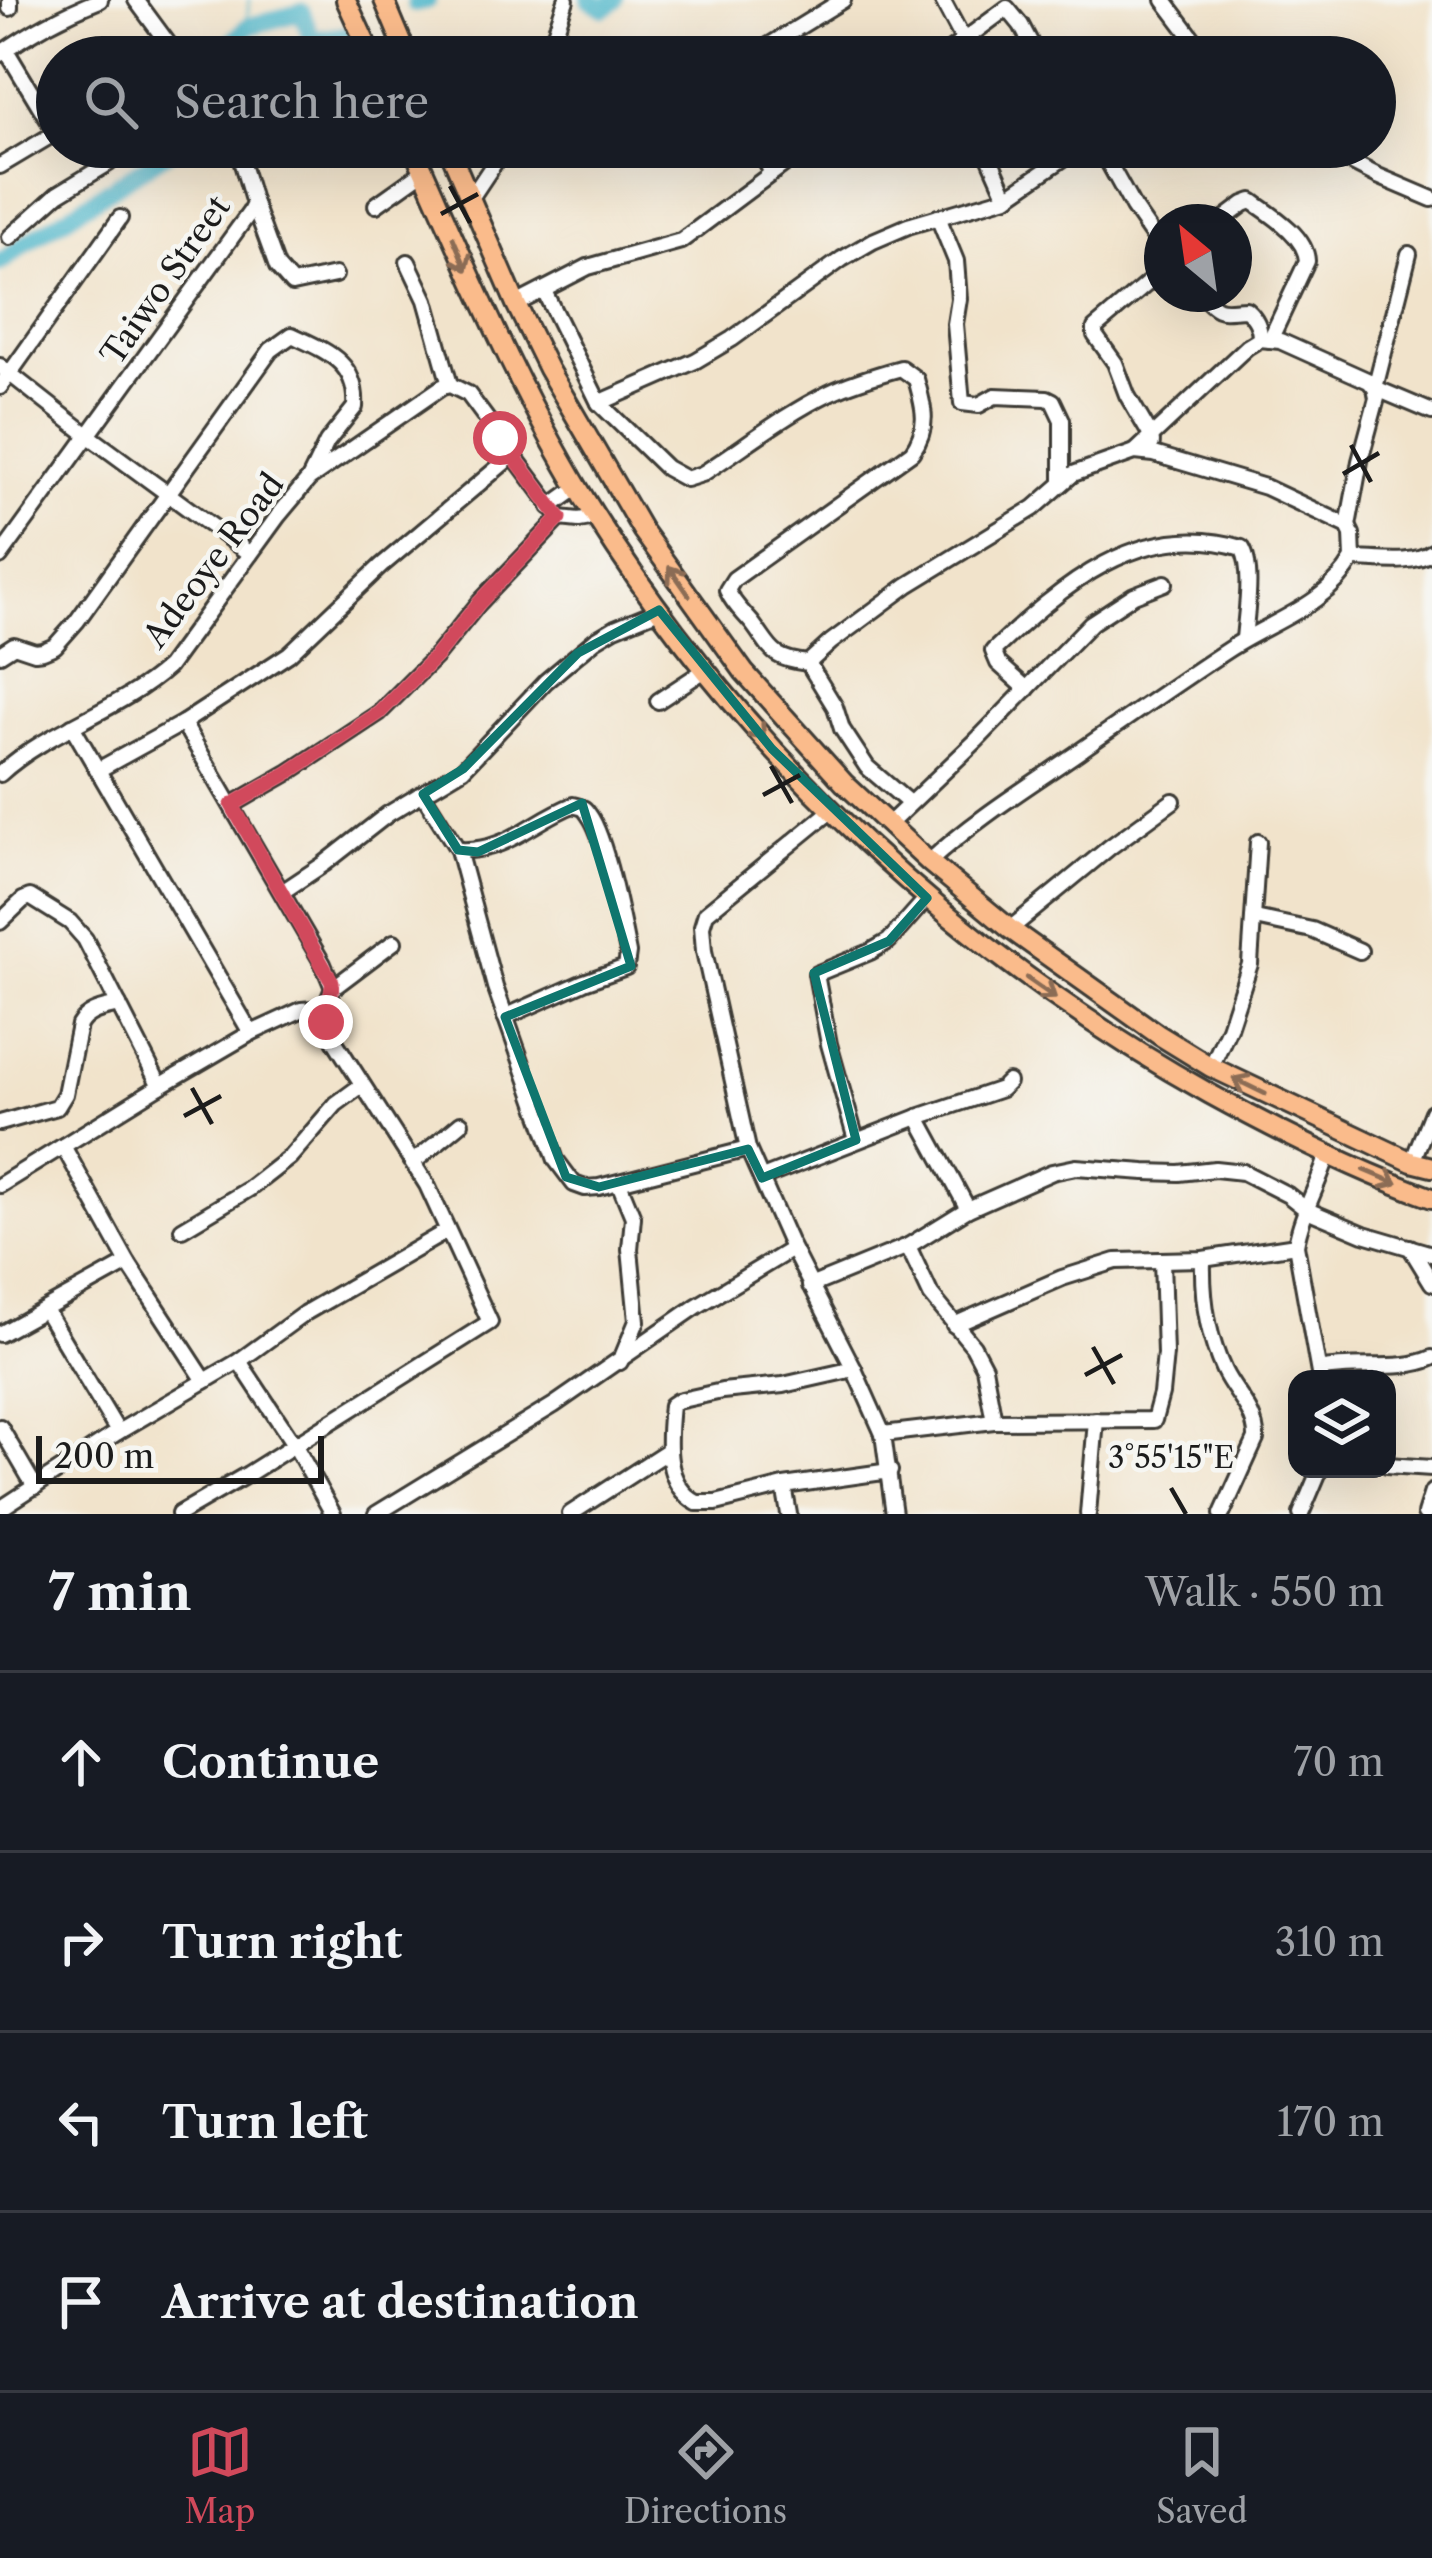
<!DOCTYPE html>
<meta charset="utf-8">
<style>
:root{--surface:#171b24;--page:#20242c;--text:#f1f3f6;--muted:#9ea1a6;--line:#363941;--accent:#d1495b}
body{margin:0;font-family:"Libre Caslon Text",serif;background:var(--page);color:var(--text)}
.controls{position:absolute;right:36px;bottom:36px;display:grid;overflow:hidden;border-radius:24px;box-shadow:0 12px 48px #0002}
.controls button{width:108px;height:108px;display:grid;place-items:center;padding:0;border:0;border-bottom:3px solid var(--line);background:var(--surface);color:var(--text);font:60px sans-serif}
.compass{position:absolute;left:1144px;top:204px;width:108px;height:108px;border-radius:50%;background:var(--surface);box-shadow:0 12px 48px #0002;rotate:331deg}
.scale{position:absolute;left:36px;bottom:30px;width:288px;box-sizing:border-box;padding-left:12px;border:6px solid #1c1c1c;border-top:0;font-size:33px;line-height:42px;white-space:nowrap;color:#1c1c1c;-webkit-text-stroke:9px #f6f6f2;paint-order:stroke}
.stop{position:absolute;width:36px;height:36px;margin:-27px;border:9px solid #d1495b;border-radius:50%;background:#fff}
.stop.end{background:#d1495b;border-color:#fff;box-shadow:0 3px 12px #0008}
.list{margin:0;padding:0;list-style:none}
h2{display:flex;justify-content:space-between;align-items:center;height:156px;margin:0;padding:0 48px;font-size:51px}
h2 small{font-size:39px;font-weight:400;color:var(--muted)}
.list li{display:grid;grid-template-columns:78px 1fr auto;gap:36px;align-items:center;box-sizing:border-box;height:180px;padding:0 48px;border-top:3px solid var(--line)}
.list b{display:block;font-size:45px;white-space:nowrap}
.list em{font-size:39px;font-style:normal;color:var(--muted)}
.icon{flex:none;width:66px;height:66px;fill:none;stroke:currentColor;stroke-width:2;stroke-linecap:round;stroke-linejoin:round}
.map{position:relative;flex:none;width:1432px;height:1514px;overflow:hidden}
.search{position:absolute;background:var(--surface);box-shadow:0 12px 48px #0002;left:36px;right:36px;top:36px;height:132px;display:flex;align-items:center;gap:30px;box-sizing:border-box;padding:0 42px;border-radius:66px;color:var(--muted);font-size:45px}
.sheet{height:876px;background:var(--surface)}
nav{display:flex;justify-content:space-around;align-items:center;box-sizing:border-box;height:168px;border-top:3px solid var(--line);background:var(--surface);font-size:33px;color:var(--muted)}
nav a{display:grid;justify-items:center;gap:6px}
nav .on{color:var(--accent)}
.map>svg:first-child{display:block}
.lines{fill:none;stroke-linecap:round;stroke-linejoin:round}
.stream{stroke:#4cb5c9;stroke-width:3}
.river{stroke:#4cb5c9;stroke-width:18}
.minor-casing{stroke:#3c3a36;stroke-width:20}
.highway-casing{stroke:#3c3a36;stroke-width:24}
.minor{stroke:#fff;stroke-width:14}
.highway{stroke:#fabb8b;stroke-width:18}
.oneway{stroke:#8b6c54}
.route{stroke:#d1495b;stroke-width:15}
.marked{fill:none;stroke:#0f766e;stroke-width:9;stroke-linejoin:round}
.ticks{fill:none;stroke:#1c1c1c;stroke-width:4.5}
.labels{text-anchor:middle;stroke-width:9;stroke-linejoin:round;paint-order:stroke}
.street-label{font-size:33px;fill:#1c1c1c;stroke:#f6f6f2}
.ticks-label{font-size:30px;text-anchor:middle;fill:#1c1c1c;stroke:#f6f6f2;stroke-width:9;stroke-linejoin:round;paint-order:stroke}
</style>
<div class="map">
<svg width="1432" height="1514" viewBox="0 0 1432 1514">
<rect width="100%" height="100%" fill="#f6f6f2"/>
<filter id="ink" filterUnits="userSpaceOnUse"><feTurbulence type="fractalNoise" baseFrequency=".00833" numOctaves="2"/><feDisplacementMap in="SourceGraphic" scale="24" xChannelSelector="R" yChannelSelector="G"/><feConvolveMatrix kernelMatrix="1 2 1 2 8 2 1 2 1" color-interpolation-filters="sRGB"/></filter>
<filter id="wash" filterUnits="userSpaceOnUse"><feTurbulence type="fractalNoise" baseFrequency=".004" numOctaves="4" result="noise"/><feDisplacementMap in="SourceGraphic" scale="48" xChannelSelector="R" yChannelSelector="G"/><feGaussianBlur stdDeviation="2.7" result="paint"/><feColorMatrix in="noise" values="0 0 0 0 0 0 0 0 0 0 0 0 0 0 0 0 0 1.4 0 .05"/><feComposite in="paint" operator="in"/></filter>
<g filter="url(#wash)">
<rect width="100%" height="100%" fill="#f1e3cb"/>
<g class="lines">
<!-- stream -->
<polyline class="stream" points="247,27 249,0"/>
<!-- river -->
<g class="river">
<polyline points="590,0 604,8 615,0"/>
<polyline points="415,4 428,0"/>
<polyline points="218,57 247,27 302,12 312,40 351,34"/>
<polyline points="0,263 29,241 176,147"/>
</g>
</g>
</g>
<g filter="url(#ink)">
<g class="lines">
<defs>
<g id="minor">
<polyline points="10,0 10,8"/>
<polyline points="136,0 178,57"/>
<polyline points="942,0 964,41"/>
<polyline points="1164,0 1207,57"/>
<polyline points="461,48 464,57"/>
<polyline points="6,50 56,133"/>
<path d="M0 54C32 31 64 14 100 0"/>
<polyline points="547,57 566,0"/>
<polyline points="750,57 843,0"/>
<polyline points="941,57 1007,8 1021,25 1038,57"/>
<polyline points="760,147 771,172"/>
<polyline points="985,147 1007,197"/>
<polyline points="1095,147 1107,160 1133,207 1162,249"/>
<polyline points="1321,147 1378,176 1432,199"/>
<polyline points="0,166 57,132"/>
<polyline points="471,198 505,147"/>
<polyline points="254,204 277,267 292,284 335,275"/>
<polyline points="376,205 424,171"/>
<polyline points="938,217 956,261 959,299 955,324 962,403 979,405 995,396 1047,398 1053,401 1062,420 1062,483"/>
<path d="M1220 222 1244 204 1252 201C1272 215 1306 236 1307 261L1270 340"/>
<polyline points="10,237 58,194 109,163 125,147"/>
<polyline points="1409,254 1375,388 1432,412"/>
<polyline points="408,262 426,300 450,385"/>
<path d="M544 291 599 403 666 468 686 479 702 474C744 447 784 415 829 393 852 382 876 375 901 368L916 379C924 407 930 427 912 452L734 579 727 590C733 604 742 611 752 623 772 649 770 659 808 663L835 707 842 729 867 767 908 802"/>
<path d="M1201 294C1220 315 1220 310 1246 309 1256 318 1260 326 1260 339"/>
<polyline points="516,304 588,267 681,241 807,147"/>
<polyline points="0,366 89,436 250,554"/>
<polyline points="0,387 120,218"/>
<polyline points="599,403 695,361 732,339 842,259 873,241 908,226 1007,197 1080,147"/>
<polyline points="1152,443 1151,436 1127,395 1115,363 1095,335 1095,328 1162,271"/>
<polyline points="1135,452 1247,347 1260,339 1280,341 1369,381 1375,388 1377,398 1360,461 1348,526"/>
<polyline points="550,507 578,487"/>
<polyline points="0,557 250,212 254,204 237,147"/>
<path d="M0 654 14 645 35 652 43 651 55 646 77 621 271 350 292 335C326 351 358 362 355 407L327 442 310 477"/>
<path d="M808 663 831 642 908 585 1034 508 1073 474 1135 452 1154 454 1265 487 1348 526 1352 534 1353 559C1377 559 1412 566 1432 552"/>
<path d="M1027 689 998 663 993 651C1061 587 1140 517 1242 548 1254 568 1246 614 1244 639"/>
<polyline points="658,701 705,670"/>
<polyline points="183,723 323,964 333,988"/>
<polyline points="72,726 251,1033"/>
<polyline points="98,770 183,723 289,654 381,566 513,455"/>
<path d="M0 774C49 729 119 711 168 667L278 516 309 479 442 387 450 385 468 394 560 518 579 520 596 517"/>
<polyline points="423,794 458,850 495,987 556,1160 574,1184 585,1188 599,1187 748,1149"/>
<polyline points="232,805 288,773 379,713 436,656 479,603 560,518"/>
<polyline points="832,810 706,913 702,926 704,951 748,1149 790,1244 854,1369 883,1434 894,1514"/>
<polyline points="888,825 976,741 1091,623 1134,595 1165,583"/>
<path d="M458 850C506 853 532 821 573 805 583 808 583 806 589 815 606 838 622 922 628 953L626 967 584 982 505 1017"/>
<path d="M929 862C974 820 1026 788 1077 753 1127 718 1177 683 1229 649 1272 621 1326 606 1353 559"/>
<polyline points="282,892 324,864 388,814 463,769 546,681 595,640 615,628 659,610"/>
<polyline points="1255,918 1312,930 1360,951"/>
<polyline points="0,922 23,900 30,897 70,922 85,939 160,1086"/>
<polyline points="1010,929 1110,847 1173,801"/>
<polyline points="1211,1067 1229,1028 1250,964 1258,842"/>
<polyline points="918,1117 968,1209"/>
<path d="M0 1123 57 1107 65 1094 79 1025C88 1010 103 1009 119 1005"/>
<polyline points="856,1140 829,1044 816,974 870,952 889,941 927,898"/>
<polyline points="63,1146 128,1263 205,1381"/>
<polyline points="414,1162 461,1123"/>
<polyline points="1412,1162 1432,1112"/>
<polyline points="762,1178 918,1117 1001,1089 1008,1082"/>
<polyline points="619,1183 633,1217 630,1249 637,1321 620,1362"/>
<polyline points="0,1185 160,1086 251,1033 301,1010 314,1009 323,1013"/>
<polyline points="182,1229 249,1189 290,1157 336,1104 362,1085"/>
<polyline points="908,1246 931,1295 973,1346 984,1367 994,1421"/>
<polyline points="1410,1247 1432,1283"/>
<path d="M1203 1259C1202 1297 1207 1335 1224 1371 1235 1394 1257 1412 1256 1439L1222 1514"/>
<polyline points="810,1286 908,1246 968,1209 1052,1172 1076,1167 1145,1172 1179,1173 1215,1169 1243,1172 1288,1195 1307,1210 1364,1234 1432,1254"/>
<polyline points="45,1310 118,1432"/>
<polyline points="954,1325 1062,1278 1116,1261 1203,1259 1296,1245"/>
<polyline points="0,1334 128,1263"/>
<polyline points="239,1361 294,1444 333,1514"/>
<path d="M854 1369 783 1385 722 1391 677 1401 671 1405C668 1438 662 1484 697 1503H716L784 1486 890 1471"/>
<path d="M1319 1370C1356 1362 1402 1372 1432 1358"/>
<path d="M1320 1379 1296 1245C1301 1214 1319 1184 1328 1154"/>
<polyline points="0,1427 35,1487"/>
<polyline points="883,1434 994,1421 1154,1420 1161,1394 1165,1354 1162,1260"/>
<polyline points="1387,1465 1432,1468"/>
<polyline points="784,1486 789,1514"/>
<polyline points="0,1509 118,1432 239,1361 305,1313 447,1231"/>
<polyline points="179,1514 248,1474 490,1322 427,1185 334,1040 323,1013 333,988 394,942"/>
<polyline points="376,1514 554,1405 697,1306 792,1249"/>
<polyline points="570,1514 666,1452"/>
<polyline points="1088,1514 1096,1420"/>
<polyline points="1301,1514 1320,1469"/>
<polyline points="1425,1514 1432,1492"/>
</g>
<g id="highway">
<polyline points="346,0 372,57"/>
<polyline points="384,0 408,57"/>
<path d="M413 147C469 272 521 398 594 514 746 756 961 955 1210 1094 1281 1133 1355 1170 1432 1198"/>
<polyline points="448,147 516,304 548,369 642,530 744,672 844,783 929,862 1010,929 1159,1035 1211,1067 1412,1162 1432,1167"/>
</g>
</defs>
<!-- minor casing -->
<use href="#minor" class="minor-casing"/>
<!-- highway casing -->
<use href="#highway" class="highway-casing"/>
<!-- minor -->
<use href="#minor" class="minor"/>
<!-- highway -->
<use href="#highway" class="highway"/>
</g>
<!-- one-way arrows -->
<defs><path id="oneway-shaft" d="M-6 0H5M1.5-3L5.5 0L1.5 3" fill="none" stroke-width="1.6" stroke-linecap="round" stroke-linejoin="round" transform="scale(3)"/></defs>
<g class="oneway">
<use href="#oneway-shaft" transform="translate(460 254) rotate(67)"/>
<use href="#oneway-shaft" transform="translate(679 581) rotate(-125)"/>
<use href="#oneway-shaft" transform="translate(753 726) rotate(49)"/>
<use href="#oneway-shaft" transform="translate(1041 988) rotate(35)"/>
<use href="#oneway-shaft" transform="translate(1249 1086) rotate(-154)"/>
<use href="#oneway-shaft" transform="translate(1381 1177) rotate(23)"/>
</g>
</g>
<g class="lines" filter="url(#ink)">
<!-- route -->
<path class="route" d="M326 1022C320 1007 334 997 332 982L232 805 288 773 379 713 436 656 479 603 560 518 500 438"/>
</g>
<!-- marked area -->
<path class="marked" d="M659 610 772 749 927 898 889 941 814 973 856 1140 762 1178 748 1149 599 1187 566 1177 505 1017 631 966 582 803 478 852 458 850 423 794 463 769 578 653Z"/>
<!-- ticks -->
<path class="ticks" d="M450 186 470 223M441 214 478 194M1351 445 1371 482M1343 474 1379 453M771 766 792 803M763 795 800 775M192 1088 212 1124M184 1116 221 1096M1093 1347 1114 1384M1085 1375 1122 1355M1171 1488 1186 1514"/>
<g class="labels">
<!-- street labels -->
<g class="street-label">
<text transform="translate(165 280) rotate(-55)" y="12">Taiwo Street</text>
<text transform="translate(213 560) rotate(-53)" y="12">Adeoye Road</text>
</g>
</g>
<g class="ticks-label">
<text x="1171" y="1468">3°55'15"E</text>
</g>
</svg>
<div class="controls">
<button><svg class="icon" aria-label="layers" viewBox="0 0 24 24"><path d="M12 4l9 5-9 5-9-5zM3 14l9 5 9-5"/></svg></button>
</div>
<svg class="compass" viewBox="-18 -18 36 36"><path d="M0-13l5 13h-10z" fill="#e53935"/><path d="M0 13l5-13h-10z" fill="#9ea1a6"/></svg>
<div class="scale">200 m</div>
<div class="stop" style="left:500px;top:438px"></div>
<div class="stop end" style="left:326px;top:1022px"></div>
<div class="search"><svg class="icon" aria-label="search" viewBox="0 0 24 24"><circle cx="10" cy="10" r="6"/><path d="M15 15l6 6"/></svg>Search here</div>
</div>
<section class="sheet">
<h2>7 min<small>Walk · 550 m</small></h2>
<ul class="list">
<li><svg class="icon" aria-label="ahead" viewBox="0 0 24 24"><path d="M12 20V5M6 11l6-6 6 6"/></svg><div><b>Continue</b></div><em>70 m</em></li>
<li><svg class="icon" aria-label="right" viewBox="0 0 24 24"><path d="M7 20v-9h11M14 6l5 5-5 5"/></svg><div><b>Turn right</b></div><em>310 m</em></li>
<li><svg class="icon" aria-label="left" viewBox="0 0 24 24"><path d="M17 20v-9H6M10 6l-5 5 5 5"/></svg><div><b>Turn left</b></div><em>170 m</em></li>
<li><svg class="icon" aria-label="arrive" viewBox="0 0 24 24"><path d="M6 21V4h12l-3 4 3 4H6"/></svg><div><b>Arrive at destination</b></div></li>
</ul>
</section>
<nav>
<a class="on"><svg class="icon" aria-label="map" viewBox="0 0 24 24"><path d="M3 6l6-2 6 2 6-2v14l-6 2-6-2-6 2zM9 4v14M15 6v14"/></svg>Map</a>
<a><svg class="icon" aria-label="directions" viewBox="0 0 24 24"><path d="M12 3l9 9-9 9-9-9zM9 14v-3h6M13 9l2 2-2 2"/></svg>Directions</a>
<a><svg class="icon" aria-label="saved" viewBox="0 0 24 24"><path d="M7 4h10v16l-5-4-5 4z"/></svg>Saved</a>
</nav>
